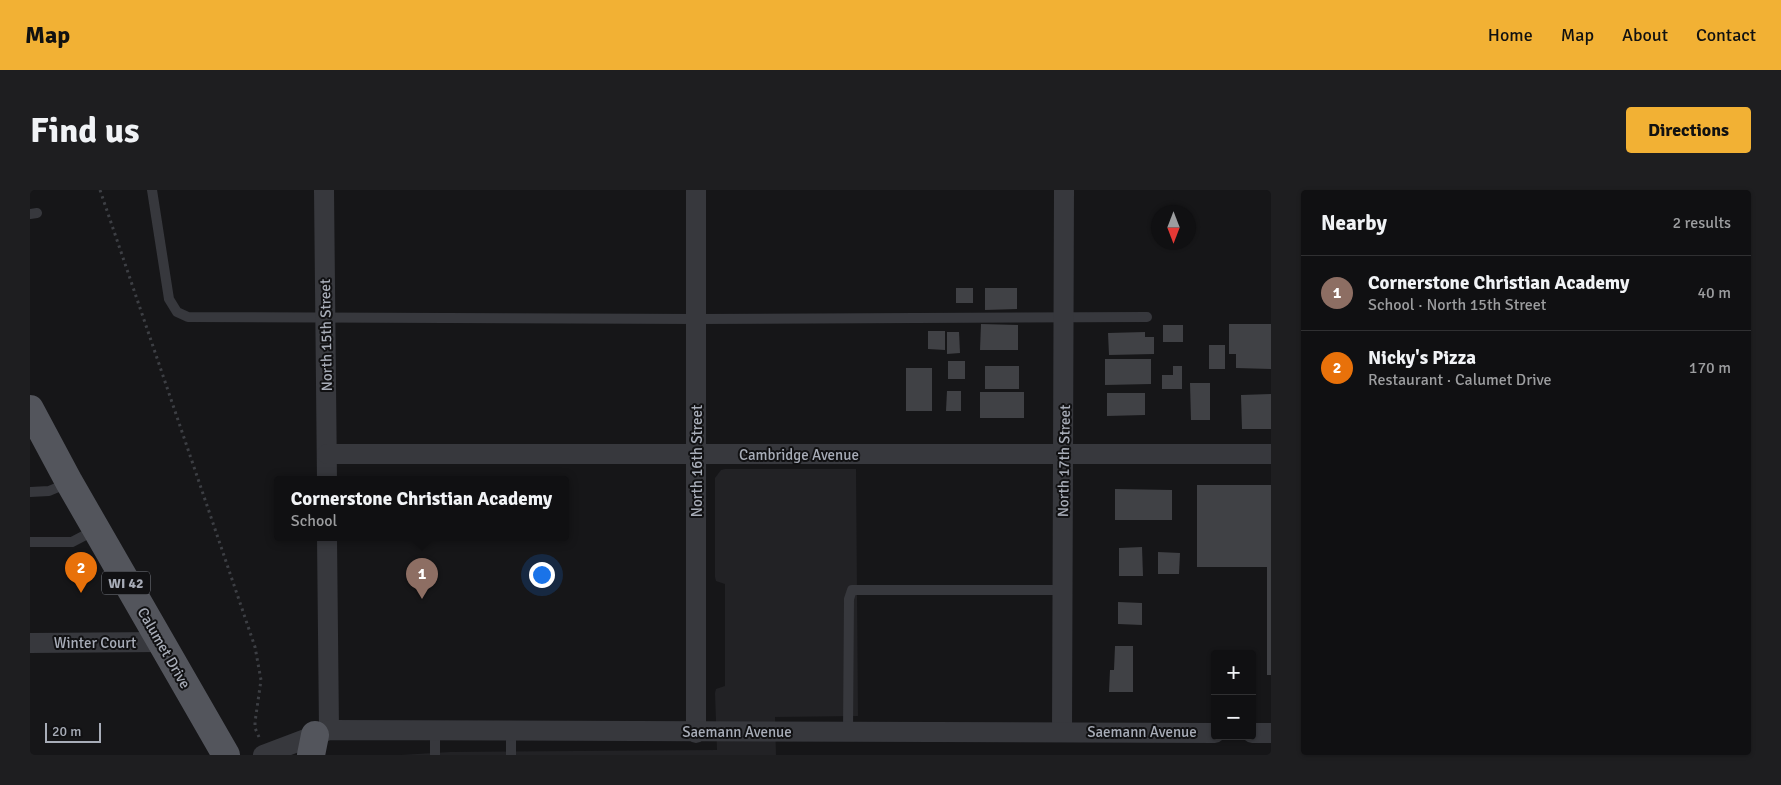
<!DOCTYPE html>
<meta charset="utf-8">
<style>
:root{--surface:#101012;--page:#1e1e20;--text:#f1f3f6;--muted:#9c9d9f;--line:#303032;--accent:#f2b134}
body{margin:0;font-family:Signika,sans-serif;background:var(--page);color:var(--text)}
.controls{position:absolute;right:15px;bottom:15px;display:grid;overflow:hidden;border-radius:5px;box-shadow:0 1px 4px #0004}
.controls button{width:45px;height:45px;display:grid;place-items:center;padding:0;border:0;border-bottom:1px solid var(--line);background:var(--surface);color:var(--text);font:25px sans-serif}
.compass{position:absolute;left:1121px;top:15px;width:45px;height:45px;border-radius:50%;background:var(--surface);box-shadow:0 1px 4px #0004;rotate:180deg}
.scale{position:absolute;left:15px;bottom:12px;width:56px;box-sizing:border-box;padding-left:5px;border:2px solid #a8adb8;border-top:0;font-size:14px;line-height:18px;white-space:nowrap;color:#a8adb8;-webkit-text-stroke:4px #111113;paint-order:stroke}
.you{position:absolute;left:511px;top:384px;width:18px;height:18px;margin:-12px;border:4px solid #fff;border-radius:50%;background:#1a73e8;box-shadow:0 0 0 8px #1a73e833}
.badge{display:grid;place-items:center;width:32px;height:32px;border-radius:50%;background:var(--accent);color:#fff;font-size:16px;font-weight:700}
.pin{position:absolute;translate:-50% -41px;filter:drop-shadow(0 1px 2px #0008)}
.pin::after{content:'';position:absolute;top:26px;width:18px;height:15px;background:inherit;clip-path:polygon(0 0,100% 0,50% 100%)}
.popup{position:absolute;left:244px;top:286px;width:295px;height:65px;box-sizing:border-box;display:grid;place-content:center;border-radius:5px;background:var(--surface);filter:drop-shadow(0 1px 4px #0005);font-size:16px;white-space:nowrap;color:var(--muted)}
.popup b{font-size:19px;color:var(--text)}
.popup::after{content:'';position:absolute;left:50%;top:100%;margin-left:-10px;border:10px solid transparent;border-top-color:var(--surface)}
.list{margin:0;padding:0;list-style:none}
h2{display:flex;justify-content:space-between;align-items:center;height:65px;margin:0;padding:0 20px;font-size:21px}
h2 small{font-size:16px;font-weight:400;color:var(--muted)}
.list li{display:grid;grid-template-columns:32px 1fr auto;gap:15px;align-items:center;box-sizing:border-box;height:75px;padding:0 20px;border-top:1px solid var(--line)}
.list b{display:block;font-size:19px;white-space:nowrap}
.list p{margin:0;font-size:16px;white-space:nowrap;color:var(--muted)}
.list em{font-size:16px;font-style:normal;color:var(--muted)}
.map{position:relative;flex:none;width:1241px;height:565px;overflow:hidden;border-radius:5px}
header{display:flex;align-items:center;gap:30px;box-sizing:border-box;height:70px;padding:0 25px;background:var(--accent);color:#111}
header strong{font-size:24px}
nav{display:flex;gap:28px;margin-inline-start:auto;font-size:18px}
.intro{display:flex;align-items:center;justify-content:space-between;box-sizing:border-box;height:120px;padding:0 30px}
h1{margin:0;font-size:35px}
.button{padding:12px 22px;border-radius:5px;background:var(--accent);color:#111;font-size:18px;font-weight:700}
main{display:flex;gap:30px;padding:0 30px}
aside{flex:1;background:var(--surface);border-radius:5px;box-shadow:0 1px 4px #0004}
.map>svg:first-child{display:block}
.built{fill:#222225}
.building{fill:#404145}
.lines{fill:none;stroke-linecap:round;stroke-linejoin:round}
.path{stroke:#3d3f44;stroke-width:3;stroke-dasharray:2.5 4;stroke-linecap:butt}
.service{stroke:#37383d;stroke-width:10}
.minor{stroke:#37383d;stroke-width:20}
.primary{stroke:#53555c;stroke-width:28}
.labels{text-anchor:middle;stroke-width:4;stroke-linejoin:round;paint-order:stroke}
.shield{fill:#111113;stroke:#7b7e86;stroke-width:1}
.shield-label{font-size:14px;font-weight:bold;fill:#a8adb8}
.street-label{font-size:15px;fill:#a8adb8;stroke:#111113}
</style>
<header>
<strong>Map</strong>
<nav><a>Home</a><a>Map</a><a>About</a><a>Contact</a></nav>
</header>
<div class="intro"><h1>Find us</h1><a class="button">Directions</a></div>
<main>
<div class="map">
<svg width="1241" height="565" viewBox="0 0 1241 565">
<rect width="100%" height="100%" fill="#161618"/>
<!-- built -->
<polygon class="built" points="695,279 826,279 828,526 745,527 746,565 371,565 420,562 687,560 685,503 686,499 695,496 695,394 686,391 685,387 685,288 691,280"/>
<!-- building -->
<g class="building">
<rect x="926" y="98" width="17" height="15"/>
<polygon points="955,98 987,98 987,119 955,120"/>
<polygon points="951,134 988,135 988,160 950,160"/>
<polygon points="1199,134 1241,134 1241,179 1206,178 1206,164 1199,164"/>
<rect x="1133" y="135" width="20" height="17"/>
<polygon points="898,141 915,141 915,160 898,159"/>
<polygon points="917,142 929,142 930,163 917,164"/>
<polygon points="1115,142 1115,147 1124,147 1124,164 1079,165 1078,143"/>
<rect x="1179" y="155" width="16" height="24"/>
<polygon points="1075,169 1121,169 1121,194 1075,195"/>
<rect x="918" y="171" width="17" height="18"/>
<rect x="955" y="176" width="34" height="23"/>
<polygon points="1143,176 1152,176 1152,199 1132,199 1132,185 1143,185"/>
<rect x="876" y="178" width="26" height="43"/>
<polygon points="1160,193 1180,193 1180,230 1161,230"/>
<polygon points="917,201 931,201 931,221 916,221"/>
<rect x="950" y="202" width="44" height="26"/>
<polygon points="1077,203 1115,203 1115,225 1077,226"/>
<polygon points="1241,204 1241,239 1212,239 1211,205"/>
<polygon points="1167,295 1241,295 1241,485 1237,485 1237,377 1167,377"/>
<polygon points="1085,299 1142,300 1142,330 1085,330"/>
<polygon points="1112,357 1113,386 1089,386 1089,358"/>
<polygon points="1128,362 1150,363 1149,384 1128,384"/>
<polygon points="1088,412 1112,413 1112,435 1088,434"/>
<polygon points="1085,456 1103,456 1103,502 1079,502 1080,480 1084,480"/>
</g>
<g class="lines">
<!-- path -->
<polyline class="path" points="70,0 225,457 231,490 225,532 225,538 229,547"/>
<!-- service -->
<g class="service">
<polyline points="122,0 139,109 147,122 158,127 667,129 1117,127"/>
<polyline points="0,24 7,23"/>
<polyline points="0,302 19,301 38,293"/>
<polyline points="0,352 42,352 65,340"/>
<polyline points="405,541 405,565"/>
<polyline points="481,542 481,565"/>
<polyline points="818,542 819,409 822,400 1032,400"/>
</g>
<!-- minor -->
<g class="minor">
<polyline points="294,0 297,290"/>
<polyline points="666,0 666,543"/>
<polyline points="297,264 1241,264"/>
<polyline points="297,348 299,540"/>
<polyline points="0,453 130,452"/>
<polyline points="1032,542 1034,0"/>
<polyline points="1222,543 1241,543"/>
<polyline points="233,565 299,540 1185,543"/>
</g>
<!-- primary -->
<g class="primary">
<polyline points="0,219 39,292 196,565"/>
<polyline points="281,565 285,545"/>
</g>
</g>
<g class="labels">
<!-- shield labels -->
<rect class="shield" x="72" y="381.5" width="48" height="23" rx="4"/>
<g class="shield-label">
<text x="96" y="398">WI 42</text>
</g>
<!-- street labels -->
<g class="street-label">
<text transform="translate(296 145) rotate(-91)" y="5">North 15th Street</text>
<text x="769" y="270">Cambridge Avenue</text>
<text transform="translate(667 271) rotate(-90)" y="5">North 16th Street</text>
<text transform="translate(1034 271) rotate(-89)" y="5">North 17th Street</text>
<text x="65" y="458">Winter Court</text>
<text transform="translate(134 458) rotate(60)" y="5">Calumet Drive</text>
<text x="707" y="547">Saemann Avenue</text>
<text x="1112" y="547">Saemann Avenue</text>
</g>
</g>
</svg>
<div class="controls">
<button>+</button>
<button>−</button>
</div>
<svg class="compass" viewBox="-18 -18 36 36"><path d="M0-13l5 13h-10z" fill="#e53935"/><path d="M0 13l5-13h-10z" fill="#9c9d9f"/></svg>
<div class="scale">20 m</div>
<div class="you"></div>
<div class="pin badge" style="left:392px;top:409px;background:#8d6e63">1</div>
<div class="popup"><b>Cornerstone Christian Academy</b>School</div>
<div class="pin badge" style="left:51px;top:403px;background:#e8710a">2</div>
</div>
<aside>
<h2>Nearby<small>2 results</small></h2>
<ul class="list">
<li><span class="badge" style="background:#8d6e63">1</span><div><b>Cornerstone Christian Academy</b><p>School · North 15th Street</p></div><em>40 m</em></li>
<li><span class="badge" style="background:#e8710a">2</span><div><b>Nicky's Pizza</b><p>Restaurant · Calumet Drive</p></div><em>170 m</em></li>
</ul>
</aside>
</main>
